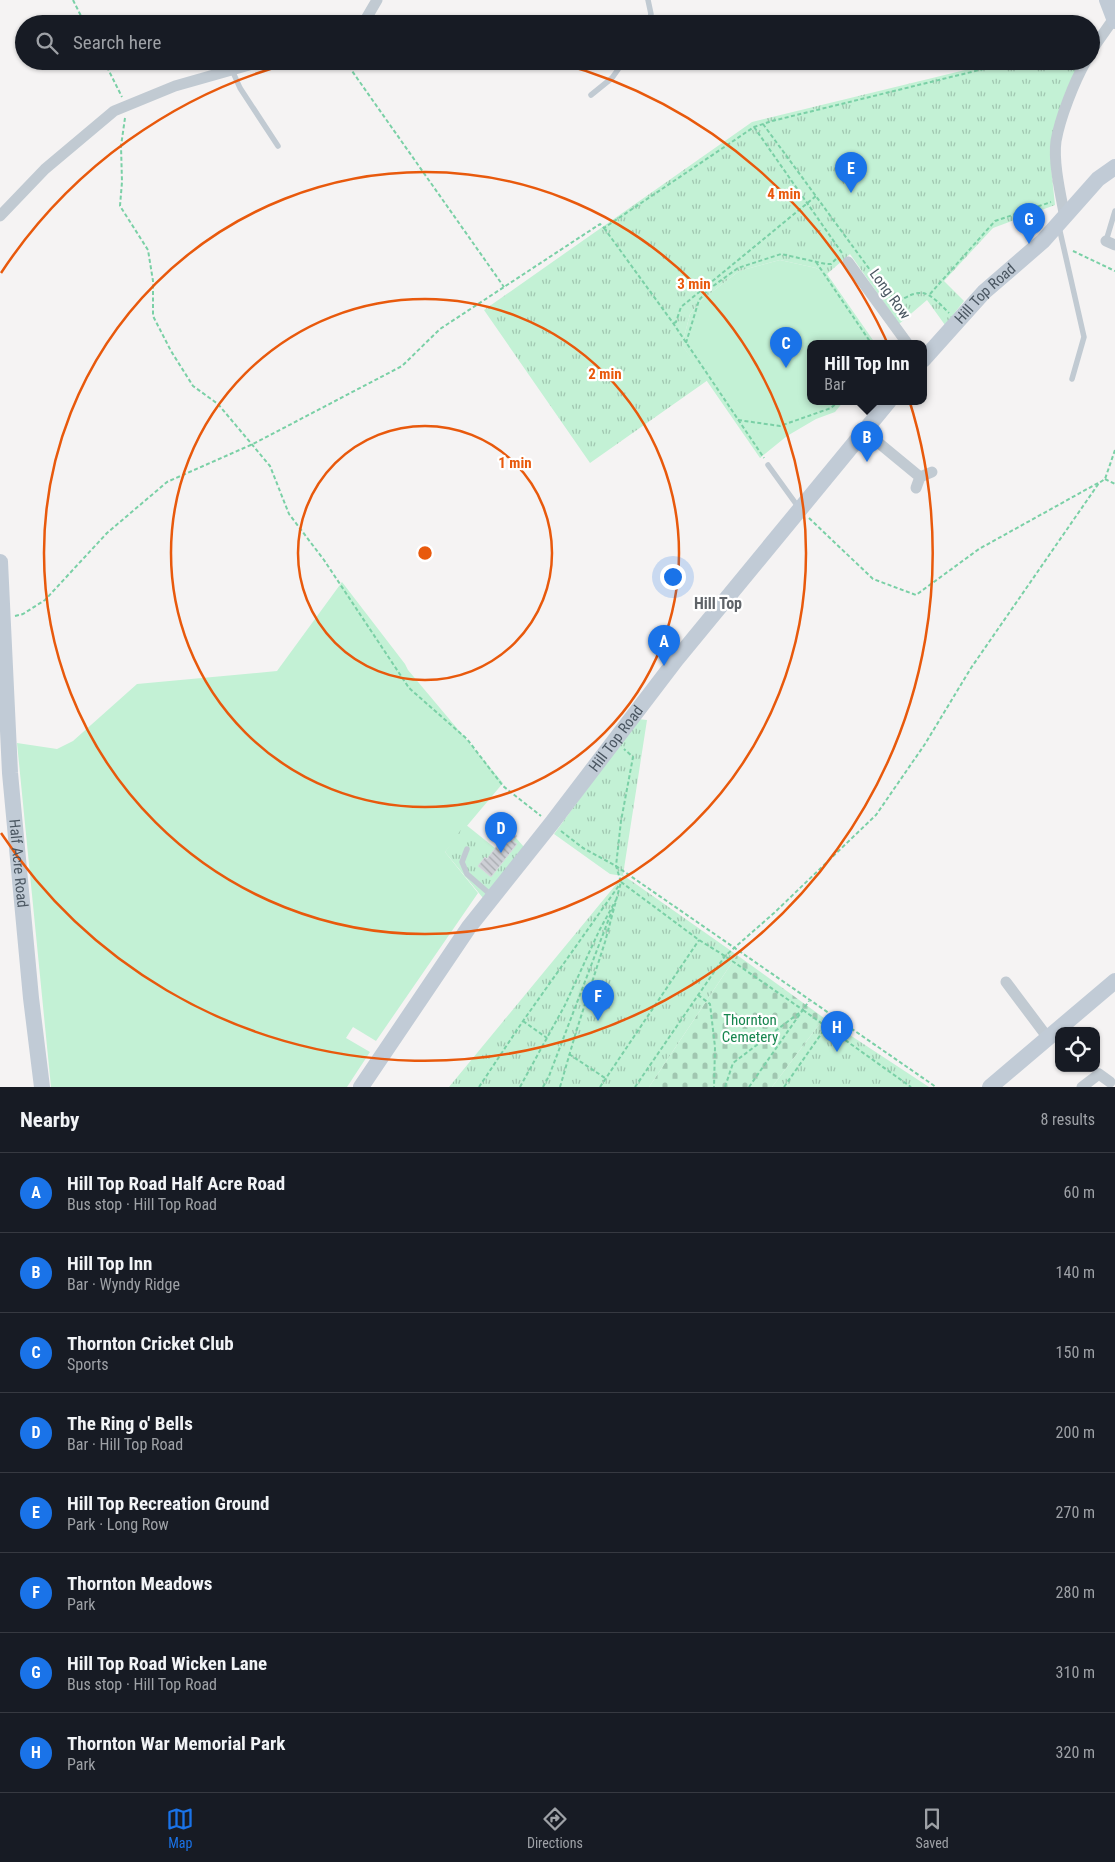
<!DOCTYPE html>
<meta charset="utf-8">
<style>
:root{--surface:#171b24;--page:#242831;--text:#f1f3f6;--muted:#9ea1a6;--line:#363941;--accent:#1a73e8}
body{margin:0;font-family:"Roboto Condensed",sans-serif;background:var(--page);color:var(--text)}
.controls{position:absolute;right:15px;bottom:15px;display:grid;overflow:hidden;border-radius:10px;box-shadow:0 1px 4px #0004}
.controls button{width:45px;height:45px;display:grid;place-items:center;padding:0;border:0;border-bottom:1px solid var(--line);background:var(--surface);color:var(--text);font:25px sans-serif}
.you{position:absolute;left:672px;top:576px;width:18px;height:18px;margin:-12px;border:4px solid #fff;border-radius:50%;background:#1a73e8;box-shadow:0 0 0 8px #1a73e833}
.badge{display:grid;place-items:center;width:32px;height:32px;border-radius:50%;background:var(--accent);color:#fff;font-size:16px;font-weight:700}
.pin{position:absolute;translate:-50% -41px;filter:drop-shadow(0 1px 2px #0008)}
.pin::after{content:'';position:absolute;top:26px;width:18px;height:15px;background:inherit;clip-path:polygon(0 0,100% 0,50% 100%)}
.popup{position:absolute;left:807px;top:340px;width:120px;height:65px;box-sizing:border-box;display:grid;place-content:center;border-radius:10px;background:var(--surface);filter:drop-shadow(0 1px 4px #0005);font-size:16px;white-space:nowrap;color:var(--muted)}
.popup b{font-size:19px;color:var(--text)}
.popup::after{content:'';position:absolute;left:50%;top:100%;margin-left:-10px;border:10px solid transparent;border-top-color:var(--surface)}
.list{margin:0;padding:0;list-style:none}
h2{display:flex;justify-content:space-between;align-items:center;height:65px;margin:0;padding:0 20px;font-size:21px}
h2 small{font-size:16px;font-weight:400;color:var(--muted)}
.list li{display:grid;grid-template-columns:32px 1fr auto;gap:15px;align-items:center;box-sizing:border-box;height:80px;padding:0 20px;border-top:1px solid var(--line)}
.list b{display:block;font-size:19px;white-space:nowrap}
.list p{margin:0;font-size:16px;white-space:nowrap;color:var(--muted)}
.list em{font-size:16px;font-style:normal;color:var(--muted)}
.icon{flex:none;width:28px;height:28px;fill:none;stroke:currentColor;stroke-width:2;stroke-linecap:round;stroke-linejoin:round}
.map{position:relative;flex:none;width:1115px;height:1087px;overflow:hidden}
.search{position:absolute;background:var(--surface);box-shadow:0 1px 4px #0004;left:15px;right:15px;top:15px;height:55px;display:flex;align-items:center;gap:12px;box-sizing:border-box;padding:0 18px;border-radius:28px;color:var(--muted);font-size:19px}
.sheet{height:705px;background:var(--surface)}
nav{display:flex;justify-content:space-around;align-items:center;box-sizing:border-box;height:70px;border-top:1px solid var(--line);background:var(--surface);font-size:14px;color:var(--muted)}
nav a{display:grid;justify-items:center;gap:2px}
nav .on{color:var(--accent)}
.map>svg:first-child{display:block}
.green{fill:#c3f1d5}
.cemetery{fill:url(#cemetery-stones)}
.park{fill:url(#park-tufts)}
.building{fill:url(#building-back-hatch);stroke:#d7d9de}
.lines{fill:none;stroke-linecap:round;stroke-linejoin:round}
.path{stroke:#7ad0a6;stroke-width:2;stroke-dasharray:4 2.5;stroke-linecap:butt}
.lane{stroke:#c1cad2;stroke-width:5.5}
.street{stroke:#c1cad2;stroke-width:11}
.secondary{stroke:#c1cbd6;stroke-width:16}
.ring{fill:none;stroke:#e8590c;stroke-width:2.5}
.labels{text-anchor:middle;stroke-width:4.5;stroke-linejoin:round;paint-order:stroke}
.street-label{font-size:15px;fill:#4a5661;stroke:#fff}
.park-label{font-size:15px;fill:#17864f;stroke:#fff}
.neighbourhood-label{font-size:16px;font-weight:bold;fill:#5f6368;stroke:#fff}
.centre{fill:#e8590c;stroke:#fff;stroke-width:2.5}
.ring-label{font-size:15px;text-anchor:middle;font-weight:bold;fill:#e8590c;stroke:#fff;stroke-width:4.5;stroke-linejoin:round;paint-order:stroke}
</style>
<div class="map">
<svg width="1115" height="1087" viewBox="0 0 1115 1087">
<defs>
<pattern id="cemetery-stones" width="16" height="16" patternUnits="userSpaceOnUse" patternTransform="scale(1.25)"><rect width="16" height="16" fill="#c3f1d5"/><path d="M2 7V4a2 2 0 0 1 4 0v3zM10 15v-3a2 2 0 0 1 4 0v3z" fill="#a0c6b0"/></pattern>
<pattern id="park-tufts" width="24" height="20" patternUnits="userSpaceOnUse" patternTransform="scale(1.25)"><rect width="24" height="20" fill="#c3f1d5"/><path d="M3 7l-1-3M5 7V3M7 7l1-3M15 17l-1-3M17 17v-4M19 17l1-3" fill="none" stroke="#a0c6b0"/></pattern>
<pattern id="building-back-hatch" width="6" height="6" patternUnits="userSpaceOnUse" patternTransform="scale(1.25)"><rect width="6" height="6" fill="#cdcfd5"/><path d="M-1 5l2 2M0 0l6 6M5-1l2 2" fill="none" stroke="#a8abb0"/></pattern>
</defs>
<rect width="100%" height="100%" fill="#f5f3f3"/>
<!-- green -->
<g class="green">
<polygon points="780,260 816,268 827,274 875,343 811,343 811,401 844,401 835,412 816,419 787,436 760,458 682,345 690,314 703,299 739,271"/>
<polygon points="342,582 405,664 408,670 503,783 445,852 478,893 376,1041 353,1027 346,1038 370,1052 347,1087 51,1087 17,743 57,749 73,741 137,684 277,671"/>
</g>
<!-- cemetery -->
<polygon class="cemetery" points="737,955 824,1018 772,1087 649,1087"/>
<!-- park -->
<g class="park">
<polygon points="1002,61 1080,61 1051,167 1055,205 993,228 944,281 964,301 945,325 927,300 899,324 850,254 827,274 816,268 780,260 739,271 703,299 690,314 682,345 708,380 590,463 484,310 752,122"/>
<polygon points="638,719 647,720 623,875 737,955 649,1087 449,1087 623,876 610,874 554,834"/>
<polygon points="465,824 495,848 509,830 524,847 483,898 445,852"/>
<polygon points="824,1018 929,1087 772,1087"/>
</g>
<!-- building -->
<polygon class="building" points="509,830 517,836 513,841 517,844 491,877 478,866 485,857 487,859"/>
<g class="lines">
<!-- path -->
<g class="path">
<polyline points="73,0 85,24"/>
<polyline points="104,61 122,97"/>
<polyline points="345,61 504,287"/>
<polyline points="125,118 121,146 122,182 120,206 148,250 153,281 153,316 171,351 193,386 218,404 270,466 289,514 324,560 409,688 467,739 503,786 541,816"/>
<path d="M763 124 895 304C923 285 928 292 949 313"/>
<polyline points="754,127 842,253"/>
<polyline points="604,228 673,323 764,458"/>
<polyline points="1073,251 1115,271"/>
<polyline points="816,262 871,343"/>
<polyline points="930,294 995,221 1051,202"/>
<polyline points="674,323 676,322 681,307 816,196"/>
<polyline points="686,343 699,300 709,289 738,268 781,254 826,264 831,264 837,258"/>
<polyline points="738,420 780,426 831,408 839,401"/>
<polyline points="1105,479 1115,484"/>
<polyline points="809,518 873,579 916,595 979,549 1098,483"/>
<polyline points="15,616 23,614 45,600 107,533 167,482 253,444 402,366 440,329 600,224 604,228 754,127 772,121 1016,61"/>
<polyline points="561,831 583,848 616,866 936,1087"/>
<polyline points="621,882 699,940 725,956 803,1010 733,1063 725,1087"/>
<polyline points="698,995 710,1004 715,1047 714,1087"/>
<polyline points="803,1010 911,1087"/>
<polyline points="523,1021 547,1038"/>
<polyline points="569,1054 605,1078"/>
<polyline points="479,1087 523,1021 620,884"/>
<polyline points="520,1087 565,1005 599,931 616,900"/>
<polyline points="543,1087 549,1076 613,908"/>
<polyline points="560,1087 576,1032 605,942 621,882 616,866 621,821 633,757 624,749"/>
<polyline points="600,1087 699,940"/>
<polyline points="635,1087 725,956 774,913 876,815 925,744 971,668 1099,483 1105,479 1115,450"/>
<polyline points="749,1087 809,1001"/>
<polyline points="784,1087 826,1027"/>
</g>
<!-- lane -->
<g class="lane">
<polyline points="648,0 651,14 648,24"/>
<polyline points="232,70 240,88 278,146"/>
<polyline points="591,95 612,78 624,61"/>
<polyline points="1059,227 1084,337 1072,379"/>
<polyline points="1106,241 1115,211"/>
<polyline points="768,465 799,508"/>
<polyline points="467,849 462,862 467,874 491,895"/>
</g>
<!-- street -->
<g class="street">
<polyline points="363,24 377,0"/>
<polyline points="1091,51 1115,17"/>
<polyline points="0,216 45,169 114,111 175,86 263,61"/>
<path d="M1065 218C1061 196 1053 163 1056 141 1060 118 1074 82 1086 61"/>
<polyline points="1106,241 1115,245"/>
<polyline points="848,262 907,343"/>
<polyline points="863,430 920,477 916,488"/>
<polyline points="920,477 932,472"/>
<polyline points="1006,982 1048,1038"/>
<polyline points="1082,1087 1099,1074 1110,1082"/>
</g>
<!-- secondary -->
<g class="secondary">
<polyline points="1107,0 1115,21"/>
<path id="s1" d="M923 360 984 292 1043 241 1098 179 1115 167"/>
<path id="s2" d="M0 562 10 773 31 998 42 1087"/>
<path id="s3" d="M361 1087 469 927 551 824 676 660 889 401"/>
<polyline points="990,1087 1115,981"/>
</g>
</g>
<!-- distance rings -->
<g class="ring">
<circle cx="425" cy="553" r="127"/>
<circle cx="425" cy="553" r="254"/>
<circle cx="425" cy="553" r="381"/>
<path d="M1 273A508 508 0 0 1 294 62M556 62A508 508 0 1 1 1 833"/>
</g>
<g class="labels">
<!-- street labels -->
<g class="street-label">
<text transform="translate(890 294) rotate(54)" y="5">Long Row</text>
<text dy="5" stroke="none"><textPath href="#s1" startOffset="91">Hill Top Road</textPath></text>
<text dy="5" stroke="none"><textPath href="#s3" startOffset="432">Hill Top Road</textPath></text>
<text dy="5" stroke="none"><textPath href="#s2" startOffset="302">Half Acre Road</textPath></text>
</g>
<!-- park labels -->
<g class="park-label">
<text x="750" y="1025">Thornton<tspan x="750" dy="17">Cemetery</tspan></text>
</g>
<!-- neighbourhood labels -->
<g class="neighbourhood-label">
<text x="718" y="609">Hill Top</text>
</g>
</g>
<circle cx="425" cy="553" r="8" class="centre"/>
<g class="ring-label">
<text x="784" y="199">4 min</text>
<text x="694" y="289">3 min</text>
<text x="605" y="379">2 min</text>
<text x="515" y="468">1 min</text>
</g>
</svg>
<div class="controls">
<button><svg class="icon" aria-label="locate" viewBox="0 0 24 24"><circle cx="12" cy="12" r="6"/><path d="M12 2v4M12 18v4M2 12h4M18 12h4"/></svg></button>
</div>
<div class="you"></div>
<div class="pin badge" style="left:664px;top:666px">A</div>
<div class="pin badge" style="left:867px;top:462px">B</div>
<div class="popup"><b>Hill Top Inn</b>Bar</div>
<div class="pin badge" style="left:786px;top:368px">C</div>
<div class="pin badge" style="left:501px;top:853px">D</div>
<div class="pin badge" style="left:851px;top:193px">E</div>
<div class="pin badge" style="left:598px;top:1021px">F</div>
<div class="pin badge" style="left:1029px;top:244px">G</div>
<div class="pin badge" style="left:837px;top:1052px">H</div>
<div class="search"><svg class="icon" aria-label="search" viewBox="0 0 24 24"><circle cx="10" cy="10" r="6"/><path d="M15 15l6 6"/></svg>Search here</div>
</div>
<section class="sheet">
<h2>Nearby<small>8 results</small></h2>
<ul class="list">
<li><span class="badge">A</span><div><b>Hill Top Road Half Acre Road</b><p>Bus stop · Hill Top Road</p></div><em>60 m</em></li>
<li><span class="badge">B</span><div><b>Hill Top Inn</b><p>Bar · Wyndy Ridge</p></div><em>140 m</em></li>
<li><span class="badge">C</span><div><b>Thornton Cricket Club</b><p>Sports</p></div><em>150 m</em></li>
<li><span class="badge">D</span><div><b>The Ring o' Bells</b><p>Bar · Hill Top Road</p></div><em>200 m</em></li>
<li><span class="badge">E</span><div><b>Hill Top Recreation Ground</b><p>Park · Long Row</p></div><em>270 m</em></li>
<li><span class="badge">F</span><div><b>Thornton Meadows</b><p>Park</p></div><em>280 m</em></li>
<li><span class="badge">G</span><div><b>Hill Top Road Wicken Lane</b><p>Bus stop · Hill Top Road</p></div><em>310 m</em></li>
<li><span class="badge">H</span><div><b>Thornton War Memorial Park</b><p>Park</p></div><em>320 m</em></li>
</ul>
</section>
<nav>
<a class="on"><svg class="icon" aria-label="map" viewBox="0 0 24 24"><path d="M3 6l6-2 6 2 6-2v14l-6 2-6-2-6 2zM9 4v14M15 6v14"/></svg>Map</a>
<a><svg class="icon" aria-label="directions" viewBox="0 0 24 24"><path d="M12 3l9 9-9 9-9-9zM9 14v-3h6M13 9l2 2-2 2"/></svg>Directions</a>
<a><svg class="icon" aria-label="saved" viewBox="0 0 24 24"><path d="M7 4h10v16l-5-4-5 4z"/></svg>Saved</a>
</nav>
